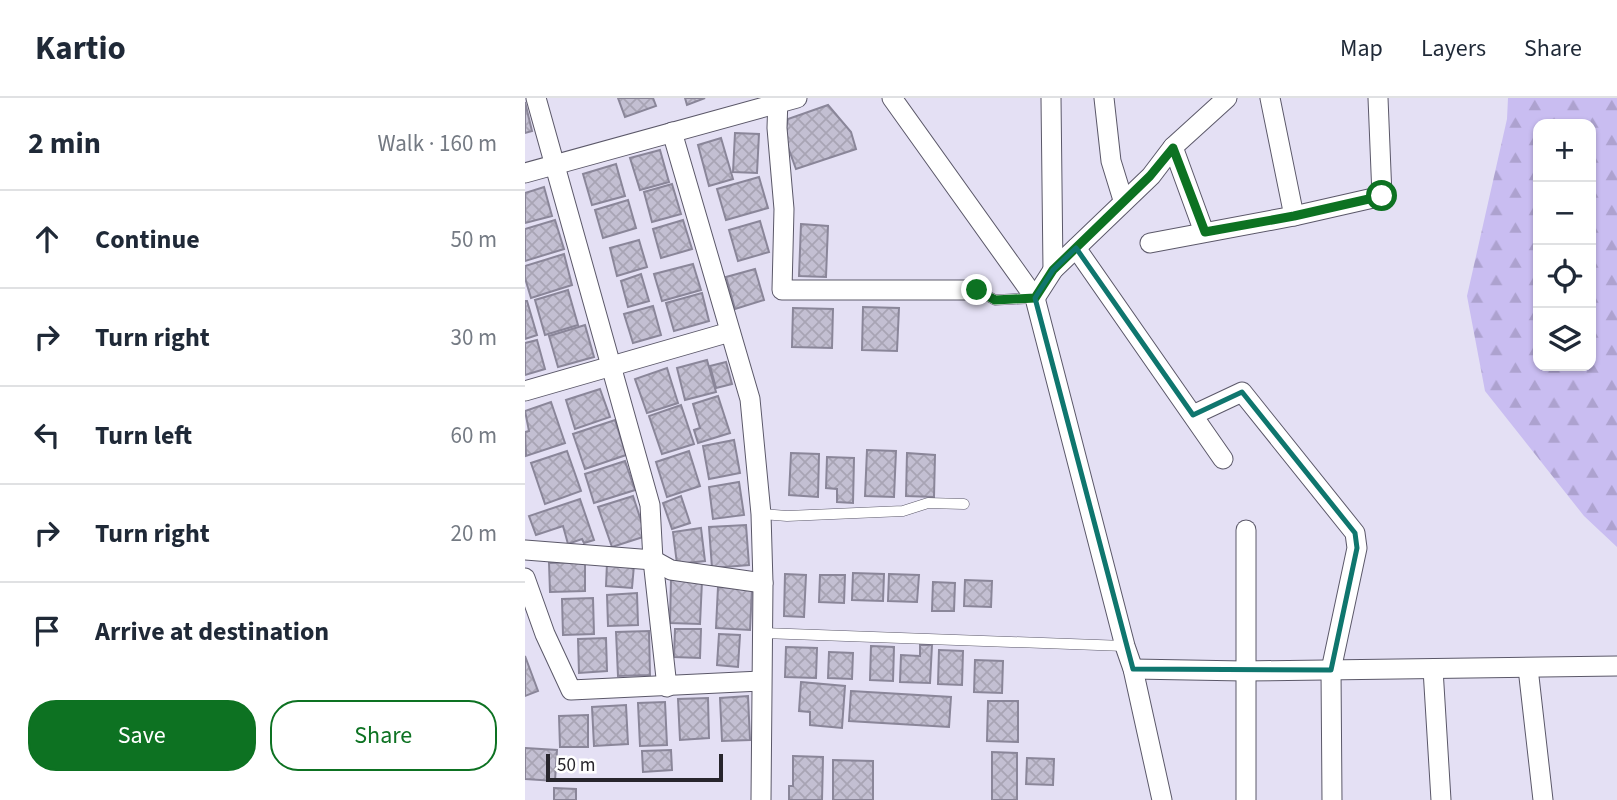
<!DOCTYPE html>
<meta charset="utf-8">
<style>
:root{--surface:#fff;--page:#f6f6f7;--text:#1f2937;--muted:#747a83;--line:#e0e1e3;--accent:#0d7222}
body{margin:0;font-family:"Source Sans 3",sans-serif;background:var(--page);color:var(--text)}
.controls{position:absolute;right:21px;top:21px;display:grid;overflow:hidden;border-radius:14px;box-shadow:0 2px 5px #0004}
.controls button{width:63px;height:63px;display:grid;place-items:center;padding:0;border:0;border-bottom:2px solid var(--line);background:var(--surface);color:var(--text);font:35px sans-serif}
.scale{position:absolute;left:21px;bottom:18px;width:177px;box-sizing:border-box;padding-left:7px;border:4px solid #27252c;border-top:0;font-size:19px;line-height:24px;white-space:nowrap;color:#27252c;-webkit-text-stroke:5px #fff;paint-order:stroke}
.stop{position:absolute;width:21px;height:21px;margin:-16px;border:5px solid #0d7222;border-radius:50%;background:#fff}
.stop.end{background:#0d7222;border-color:#fff;box-shadow:0 2px 7px #0008}
.list{margin:0;padding:0;list-style:none}
h2{display:flex;justify-content:space-between;align-items:center;height:91px;margin:0;padding:0 28px;font-size:30px}
h2 small{font-size:23px;font-weight:400;color:var(--muted)}
.list li{display:grid;grid-template-columns:46px 1fr auto;gap:21px;align-items:center;box-sizing:border-box;height:98px;padding:0 28px;border-top:2px solid var(--line)}
.list b{display:block;font-size:26px;white-space:nowrap}
.list em{font-size:23px;font-style:normal;color:var(--muted)}
.actions{display:flex;gap:14px;padding:21px 28px}
.actions a{flex:1;padding:16px 0;border:2px solid var(--accent);border-radius:28px;text-align:center;font-size:24px;color:var(--accent)}
.actions .main{background:var(--accent);color:#fff}
.icon{flex:none;width:38px;height:38px;fill:none;stroke:currentColor;stroke-width:2;stroke-linecap:round;stroke-linejoin:round}
.map{position:relative;flex:none;width:1092px;height:702px;overflow:hidden}
header{display:flex;align-items:center;gap:42px;box-sizing:border-box;height:98px;padding:0 35px;background:var(--surface);border-bottom:2px solid var(--line)}
header strong{font-size:33px}
nav{display:flex;gap:38px;margin-inline-start:auto;font-size:24px}
main{display:flex}
aside{flex:1;background:var(--surface)}
.map>svg:first-child{display:block}
.forest{fill:url(#forest-firs);fill-rule:evenodd}
.building{fill:url(#building-cross-hatch);stroke:#8a8699;stroke-width:2}
.lines{fill:none;stroke-linecap:round;stroke-linejoin:round}
.service-casing{stroke:#5b5869;stroke-width:11}
.minor-casing{stroke:#5b5869;stroke-width:21}
.service{stroke:#fff;stroke-width:10}
.minor{stroke:#fff;stroke-width:19}
.route{stroke:#0d7222;stroke-width:9}
.marked{fill:none;stroke:#0f766e;stroke-width:5;stroke-linejoin:round}
</style>
<header>
<strong>Kartio</strong>
<nav><a>Map</a><a>Layers</a><a>Share</a></nav>
</header>
<main>
<aside>
<h2>2 min<small>Walk · 160 m</small></h2>
<ul class="list">
<li><svg class="icon" aria-label="ahead" viewBox="0 0 24 24"><path d="M12 20V5M6 11l6-6 6 6"/></svg><div><b>Continue</b></div><em>50 m</em></li>
<li><svg class="icon" aria-label="right" viewBox="0 0 24 24"><path d="M7 20v-9h11M14 6l5 5-5 5"/></svg><div><b>Turn right</b></div><em>30 m</em></li>
<li><svg class="icon" aria-label="left" viewBox="0 0 24 24"><path d="M17 20v-9H6M10 6l-5 5 5 5"/></svg><div><b>Turn left</b></div><em>60 m</em></li>
<li><svg class="icon" aria-label="right" viewBox="0 0 24 24"><path d="M7 20v-9h11M14 6l5 5-5 5"/></svg><div><b>Turn right</b></div><em>20 m</em></li>
<li><svg class="icon" aria-label="arrive" viewBox="0 0 24 24"><path d="M6 21V4h12l-3 4 3 4H6"/></svg><div><b>Arrive at destination</b></div></li>
</ul>
<div class="actions"><a class="main">Save</a><a>Share</a></div>
</aside>
<div class="map">
<svg width="1092" height="702" viewBox="0 0 1092 702">
<defs>
<pattern id="forest-firs" width="22" height="20" patternUnits="userSpaceOnUse" patternTransform="scale(1.75)"><rect width="22" height="20" fill="#c9bdf1"/><path d="M5 1l3.5 6h-7zM16 11l3.5 6h-7z" fill="#ada2cf"/></pattern>
<pattern id="building-cross-hatch" width="8" height="8" patternUnits="userSpaceOnUse" patternTransform="scale(1.75)"><rect width="8" height="8" fill="#c3bfd2"/><path d="M0 0l8 8M0 8l8-8" fill="none" stroke="#a8a4b4"/></pattern>
</defs>
<rect width="100%" height="100%" fill="#e4e0f4"/>
<!-- forest -->
<path class="forest" d="M983 0H1092V449L1059 418 960 293 942 198 982 21ZM1013 26H1066V268H1013Z"/>
<!-- building -->
<g class="building">
<polygon points="93,0 128,0 131,8 100,19"/>
<polygon points="160,0 180,0 162,7"/>
<polygon points="0,4 7,33 0,35"/>
<polygon points="303,7 326,34 331,51 271,71 259,38 263,21"/>
<polygon points="210,35 234,36 232,75 208,74"/>
<polygon points="196,40 208,81 184,88 173,47"/>
<polygon points="135,52 144,84 115,92 105,60"/>
<polygon points="91,66 100,98 67,107 58,76"/>
<polygon points="234,79 243,110 201,122 192,91"/>
<polygon points="147,86 156,116 127,124 119,94"/>
<polygon points="19,89 27,118 0,125 0,95"/>
<polygon points="103,102 111,130 78,140 70,112"/>
<polygon points="30,122 39,151 0,163 0,131"/>
<polygon points="158,122 167,151 136,160 128,131"/>
<polygon points="235,123 244,154 213,163 204,132"/>
<polygon points="276,126 303,128 301,179 274,178"/>
<polygon points="114,142 122,169 92,178 85,150"/>
<polygon points="39,156 47,187 6,200 0,180 0,168"/>
<polygon points="168,166 176,192 137,203 129,176"/>
<polygon points="230,171 239,202 210,211 201,179"/>
<polygon points="116,176 124,203 103,209 96,183"/>
<polygon points="43,192 53,227 20,237 10,202"/>
<polygon points="177,195 184,223 149,233 141,205"/>
<polygon points="0,203 2,203 12,237 0,241"/>
<polygon points="128,208 136,237 108,245 99,216"/>
<polygon points="338,209 374,210 372,253 337,252"/>
<polygon points="268,210 308,211 307,250 267,249"/>
<polygon points="60,227 69,259 33,269 24,238"/>
<polygon points="12,242 20,271 0,277 0,245"/>
<polygon points="182,262 191,294 160,302 152,270"/>
<polygon points="201,264 207,286 191,290 185,268"/>
<polygon points="142,270 153,305 122,315 110,281"/>
<polygon points="75,291 85,319 50,331 41,302"/>
<polygon points="193,298 205,335 173,345 169,332 175,330 168,306"/>
<polygon points="26,304 40,345 1,358 0,334 4,333 0,313"/>
<polygon points="156,307 169,346 137,356 124,318"/>
<polygon points="90,322 101,357 60,371 48,336"/>
<polygon points="209,342 215,375 184,381 178,348"/>
<polygon points="342,352 371,353 369,399 340,398"/>
<polygon points="42,353 56,393 20,406 6,365"/>
<polygon points="164,353 175,388 142,399 131,364"/>
<polygon points="266,355 294,356 293,399 264,397"/>
<polygon points="382,355 410,357 409,399 381,398"/>
<polygon points="302,359 329,360 328,405 312,404 312,391 301,390"/>
<polygon points="100,363 110,392 69,405 60,376"/>
<polygon points="214,384 219,417 188,421 184,389"/>
<polygon points="108,398 121,438 87,449 73,409"/>
<polygon points="156,398 165,425 147,431 138,405"/>
<polygon points="55,401 69,442 59,445 57,441 43,446 38,428 11,437 4,418"/>
<polygon points="221,427 224,467 187,470 184,429"/>
<polygon points="176,430 180,463 152,466 148,434"/>
<polygon points="60,464 60,493 25,494 24,465"/>
<polygon points="82,465 109,467 107,490 81,488"/>
<polygon points="328,475 359,476 358,503 327,502"/>
<polygon points="260,476 281,477 279,519 259,518"/>
<polygon points="364,476 394,477 392,504 363,503"/>
<polygon points="295,477 320,477 319,505 294,504"/>
<polygon points="146,481 177,483 175,526 145,525"/>
<polygon points="440,482 467,483 466,509 439,508"/>
<polygon points="408,484 430,485 429,513 407,513"/>
<polygon points="193,489 227,491 225,532 191,530"/>
<polygon points="112,495 113,527 83,528 82,497"/>
<polygon points="68,500 69,536 38,537 37,501"/>
<polygon points="150,531 176,531 175,560 149,559"/>
<polygon points="124,533 125,577 93,578 91,534"/>
<polygon points="194,536 215,537 213,569 192,567"/>
<polygon points="81,540 82,573 54,575 53,541"/>
<polygon points="395,547 407,547 405,585 375,584 376,557 395,558"/>
<polygon points="346,548 369,549 368,583 345,582"/>
<polygon points="261,549 292,550 291,580 260,579"/>
<polygon points="414,552 438,553 437,587 413,586"/>
<polygon points="304,554 328,555 327,581 303,580"/>
<polygon points="0,558 13,593 0,598"/>
<polygon points="450,562 478,563 477,595 449,594"/>
<polygon points="276,584 320,588 317,630 285,627 285,614 274,613"/>
<polygon points="326,593 426,599 424,629 324,623"/>
<polygon points="223,598 225,642 197,643 195,600"/>
<polygon points="183,600 184,640 155,642 153,601"/>
<polygon points="463,603 493,603 493,644 462,643"/>
<polygon points="140,604 142,647 115,648 113,605"/>
<polygon points="101,607 103,646 69,648 67,609"/>
<polygon points="63,617 63,649 35,649 34,618"/>
<polygon points="0,650 32,652 30,683 0,681"/>
<polygon points="146,652 147,672 118,674 117,653"/>
<polygon points="467,654 492,655 492,702 467,702"/>
<polygon points="268,658 298,659 297,702 264,702 264,688 268,688"/>
<polygon points="502,660 529,661 528,687 501,686"/>
<polygon points="308,662 348,663 348,702 308,702"/>
<polygon points="29,690 51,691 51,702 29,702"/>
</g>
<g class="lines">
<defs>
<g id="service">
<polyline points="452,192 470,202 510,200"/>
<polyline points="236,416 262,418 378,413 403,405 439,406"/>
<polyline points="238,535 600,548"/>
</g>
<g id="minor">
<polyline points="11,0 125,407 128,462 142,589"/>
<polyline points="253,0 252,30 259,111 257,192 452,192"/>
<polyline points="367,0 510,200 600,548 608,571 637,702"/>
<polyline points="526,0 528,172"/>
<polyline points="579,0 586,63 598,102"/>
<polyline points="745,0 769,118"/>
<polyline points="147,34 225,301 236,416 238,485 236,702"/>
<polyline points="648,49 679,134"/>
<polyline points="0,75 272,0"/>
<polyline points="625,145 769,118 857,98 853,0"/>
<polyline points="551,150 698,361"/>
<polyline points="510,200 528,172 626,78 648,49 702,0"/>
<polyline points="0,293 205,234"/>
<polyline points="668,317 717,294 830,435 832,450 806,572 807,702"/>
<polyline points="0,452 128,462 146,472 238,485"/>
<polyline points="0,480 20,536 46,592 236,583"/>
<polyline points="1003,570 1018,702"/>
<polyline points="608,571 719,573 1092,568"/>
<polyline points="908,571 916,702"/>
<polyline points="721,702 721,432"/>
</g>
</defs>
<!-- service casing -->
<use href="#service" class="service-casing"/>
<!-- minor casing -->
<use href="#minor" class="minor-casing"/>
<!-- service -->
<use href="#service" class="service"/>
<!-- minor -->
<use href="#minor" class="minor"/>
</g>
<g class="lines">
<!-- route -->
<polyline class="route" points="452,192 470,202 510,200 528,172 625,78 648,50 680,134 769,118 857,98"/>
</g>
<!-- marked area -->
<path class="marked" d="M551 150 668 317 717 294 830 435 832 450 806 572 608 571 510 200 528 172Z"/>
</svg>
<div class="controls">
<button>+</button>
<button>−</button>
<button><svg class="icon" aria-label="locate" viewBox="0 0 24 24"><circle cx="12" cy="12" r="6"/><path d="M12 2v4M12 18v4M2 12h4M18 12h4"/></svg></button>
<button><svg class="icon" aria-label="layers" viewBox="0 0 24 24"><path d="M12 4l9 5-9 5-9-5zM3 14l9 5 9-5"/></svg></button>
</div>
<div class="scale">50 m</div>
<div class="stop" style="left:857px;top:98px"></div>
<div class="stop end" style="left:452px;top:192px"></div>
</div>
</main>
